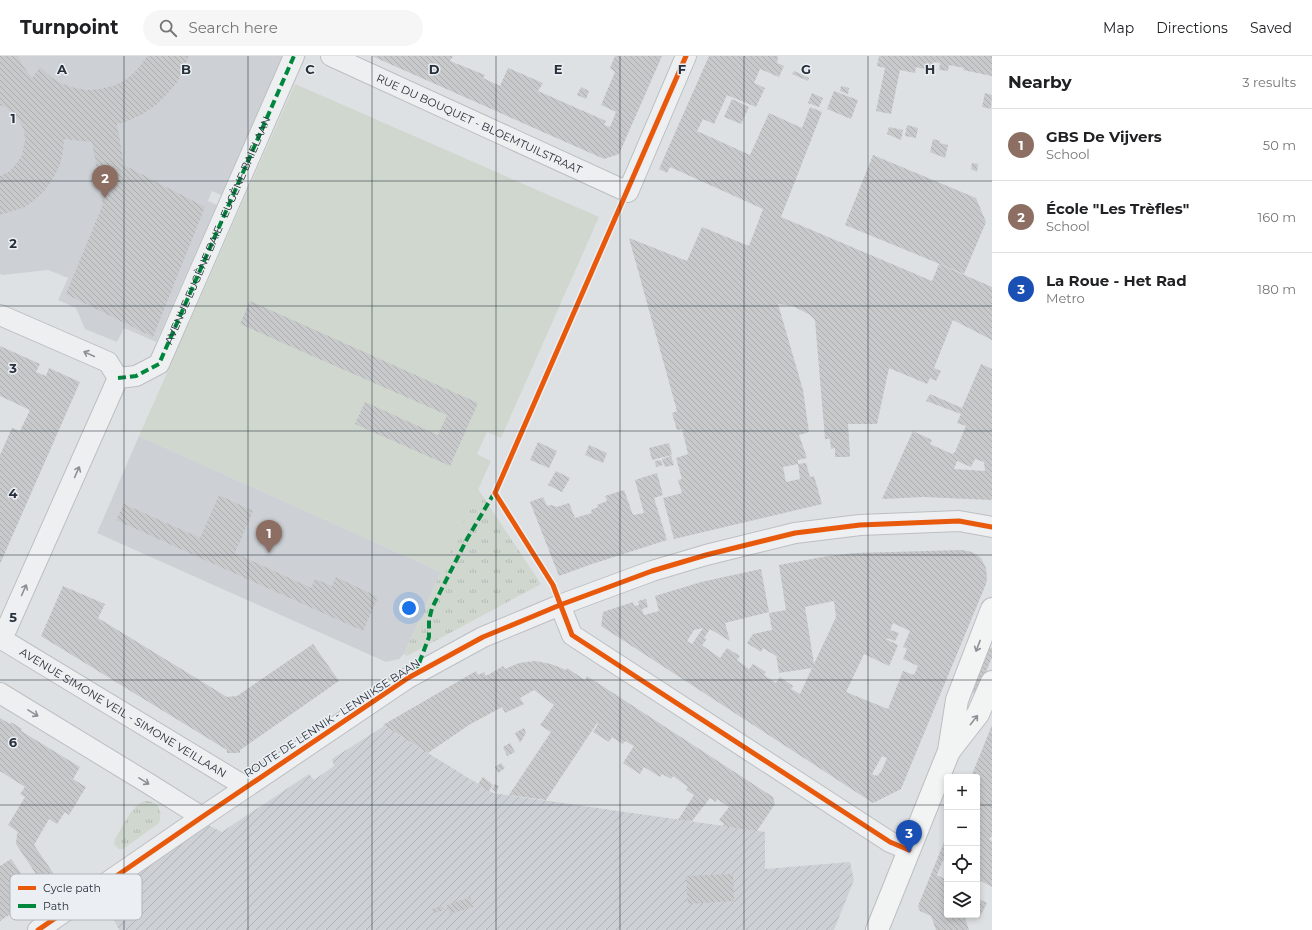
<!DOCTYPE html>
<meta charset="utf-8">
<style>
:root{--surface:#fff;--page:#f6f6f6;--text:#202124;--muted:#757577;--line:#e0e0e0;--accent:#7c3aed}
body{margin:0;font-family:Montserrat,sans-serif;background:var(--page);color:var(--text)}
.controls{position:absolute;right:12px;bottom:12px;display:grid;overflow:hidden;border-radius:4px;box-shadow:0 2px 6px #0003}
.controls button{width:36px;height:36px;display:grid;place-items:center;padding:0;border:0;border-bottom:1px solid var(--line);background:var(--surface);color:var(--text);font:20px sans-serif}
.you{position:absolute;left:409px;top:552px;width:14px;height:14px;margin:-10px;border:3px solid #fff;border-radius:50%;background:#1a73e8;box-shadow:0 0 0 6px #1a73e833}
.badge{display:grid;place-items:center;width:26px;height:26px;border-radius:50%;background:var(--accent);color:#fff;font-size:13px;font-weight:700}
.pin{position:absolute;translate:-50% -33px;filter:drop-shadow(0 1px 2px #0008)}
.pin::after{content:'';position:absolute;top:21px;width:14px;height:12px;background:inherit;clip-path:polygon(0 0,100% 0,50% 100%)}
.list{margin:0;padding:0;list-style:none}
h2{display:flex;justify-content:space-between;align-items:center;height:52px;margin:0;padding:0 16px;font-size:17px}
h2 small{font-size:13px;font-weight:400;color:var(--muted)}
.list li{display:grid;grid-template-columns:26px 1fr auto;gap:12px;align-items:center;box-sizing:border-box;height:72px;padding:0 16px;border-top:1px solid var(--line)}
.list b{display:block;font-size:15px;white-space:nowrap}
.list p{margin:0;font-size:13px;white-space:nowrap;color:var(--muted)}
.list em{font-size:13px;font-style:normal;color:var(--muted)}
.icon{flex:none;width:22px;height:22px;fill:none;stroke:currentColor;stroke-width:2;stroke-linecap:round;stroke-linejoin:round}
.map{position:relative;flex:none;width:992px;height:874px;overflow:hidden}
header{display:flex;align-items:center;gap:24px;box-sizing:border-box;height:56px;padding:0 20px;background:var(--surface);border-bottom:1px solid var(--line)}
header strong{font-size:19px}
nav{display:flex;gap:22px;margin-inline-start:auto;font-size:14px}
.search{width:280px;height:36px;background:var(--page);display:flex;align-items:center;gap:10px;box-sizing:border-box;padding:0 14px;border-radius:22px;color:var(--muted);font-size:15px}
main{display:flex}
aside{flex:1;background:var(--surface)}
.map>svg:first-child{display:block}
.built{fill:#cdd1d6}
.industrial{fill:url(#industrial-furrows)}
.grass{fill:url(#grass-tufts)}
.pitch{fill:#d0d7cf}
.building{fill:url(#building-back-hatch);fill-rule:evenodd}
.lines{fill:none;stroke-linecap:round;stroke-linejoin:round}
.street-casing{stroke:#bcbfc1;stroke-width:22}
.primary-casing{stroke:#bbbec1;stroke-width:24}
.street{stroke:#eeeff0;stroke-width:20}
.primary{stroke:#f2f4f4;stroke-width:22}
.quiet{stroke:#00873e;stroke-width:4;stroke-dasharray:8 4;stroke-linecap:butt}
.cycleway-casing{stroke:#ebeff3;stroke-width:8}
.cycleway{stroke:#e8590c;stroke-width:5}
.oneway{stroke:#8a9096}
.oneway2{stroke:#8c9298}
.grid{fill:none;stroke:#27303b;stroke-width:1;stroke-opacity:0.55}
.labels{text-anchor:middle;stroke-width:3;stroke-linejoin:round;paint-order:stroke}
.street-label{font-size:11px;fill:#27303b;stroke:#ebeff3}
.key{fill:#ebeff3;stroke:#b0b6bc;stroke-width:1}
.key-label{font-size:11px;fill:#27303b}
.grid-label{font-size:13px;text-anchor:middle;font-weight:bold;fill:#27303b;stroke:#ebeff3;stroke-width:3;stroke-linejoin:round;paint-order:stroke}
</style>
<header>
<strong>Turnpoint</strong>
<div class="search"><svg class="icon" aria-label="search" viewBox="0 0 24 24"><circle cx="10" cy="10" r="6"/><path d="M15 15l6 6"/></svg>Search here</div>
<nav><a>Map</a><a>Directions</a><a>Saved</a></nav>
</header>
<main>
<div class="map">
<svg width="992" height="874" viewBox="0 0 992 874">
<defs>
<pattern id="industrial-furrows" width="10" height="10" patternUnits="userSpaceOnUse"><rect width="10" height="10" fill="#cdd1d6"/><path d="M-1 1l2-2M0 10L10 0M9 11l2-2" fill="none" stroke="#b0b4b9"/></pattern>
<pattern id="grass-tufts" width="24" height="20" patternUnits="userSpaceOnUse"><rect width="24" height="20" fill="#d0d7cf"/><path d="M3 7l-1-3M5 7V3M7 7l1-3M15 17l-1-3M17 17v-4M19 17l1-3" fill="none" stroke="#b3b9b3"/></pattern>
<pattern id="building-back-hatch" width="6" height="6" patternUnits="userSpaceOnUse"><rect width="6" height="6" fill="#c7c9cb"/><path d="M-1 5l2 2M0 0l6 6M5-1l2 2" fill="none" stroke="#abadaf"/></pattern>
</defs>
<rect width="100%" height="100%" fill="#dee1e3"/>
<!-- built -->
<g class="built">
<polygon points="0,0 280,0 283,1 221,139 212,135 208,145 217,149 156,286 124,272 117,286 85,273 76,252 58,244 68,222 48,214 3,219 0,218"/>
<polygon points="139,380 441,516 404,598 399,603 386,606 97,477"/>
</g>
<!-- industrial -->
<polygon class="industrial" points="384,670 493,737 765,776 765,813 850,806 854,824 834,874 119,874 104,843 112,835 208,769 222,776 309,718 314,724 334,710 332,703"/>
<!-- grass -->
<g class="grass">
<polygon points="478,433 541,528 407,600 404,598"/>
<path d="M145 745C159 745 163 755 159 767L123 793H119L114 788 115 783C122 772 132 748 145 745Z"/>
</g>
<!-- pitch -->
<polygon class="pitch" points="295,28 599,161 501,382 487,376 477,398 491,405 441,516 139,380"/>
<!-- building -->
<g class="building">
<polygon points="0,0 18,0 23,10 32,22 40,11 52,22 63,28 75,32 87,34 100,33 113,30 125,24 135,16 143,6 147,0 189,0 178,25 168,37 156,49 143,58 128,65 117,68 124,109 205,151 153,281 66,238 103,148 92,86 64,83 63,96 60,109 54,121 46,133 36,143 25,151 0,159 0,120 10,115 17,107 22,99 25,84 24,74 20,66 14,58 7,52 0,49"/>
<polygon points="372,0 453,0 450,5 485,19 483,22 500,30 508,12 543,27 538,35 606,65 604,69 610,71 616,56 601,49 615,16 610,12 615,0 662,0 619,98 604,103"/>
<polygon points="709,0 778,0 777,7 784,10 779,21 760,13 754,27 765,32 756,51 727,39 714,68 703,63 697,75 750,99 769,57 802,72 810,51 822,56 781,161 932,225 939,208 992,231 992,284 953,264 934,312 941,315 936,325 930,322 927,328 889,312 877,368 848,368 850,399 849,401 835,401 835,392 831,393 830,383 825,383 815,264 810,259 793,250 778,248 803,334 809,376 799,379 807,402 798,404 798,408 783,411 786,426 800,423 798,408 806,407 810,421 814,420 822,448 674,483 663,442 682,437 678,424 682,423 676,402 688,398 682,373 677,374 672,357 677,355 629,182 687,205 702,171 749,190 763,153 670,111 667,117 659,113"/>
<polygon points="879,0 992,0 992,20 963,14 964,12 949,9 948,15 939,14 940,7 934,6 932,15 916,11 915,17 900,14 891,58 876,55 885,12 877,10"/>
<polygon points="794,15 809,22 808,25 792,18"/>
<polygon points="841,30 849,32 848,38 840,35"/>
<polygon points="581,31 589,35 586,43 577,39"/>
<polygon points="834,35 858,44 851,63 827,53"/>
<polygon points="812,37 823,42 819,51 808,47"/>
<polygon points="985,37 992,39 991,53 982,51"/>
<polygon points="732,43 749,51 741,68 724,61"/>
<polygon points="907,69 918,72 916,82 905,80"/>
<polygon points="889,71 903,74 901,84 887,78"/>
<polygon points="933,83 940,85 939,87 948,89 945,102 930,96"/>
<polygon points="873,99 976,142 986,166 964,218 845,169"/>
<polygon points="972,107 978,108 977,116 971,113"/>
<polygon points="250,245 478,347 450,410 355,368 365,346 438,379 447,359 240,268"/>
<polygon points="0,290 40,308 36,316 46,320 49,312 80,326 0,508 0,399 12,372 20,375 30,354 0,340"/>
<path d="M981 308 992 313V444L924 441 882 443 913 375 932 384 930 388 952 398 955 396 966 370 957 367 961 358 926 345 930 338 962 352ZM975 403 984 406 985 415 954 413 957 405 971 411Z"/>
<polygon points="538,386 557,395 549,412 530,404"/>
<polygon points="669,387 672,399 652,404 649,392"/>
<polygon points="589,389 607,397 603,407 585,399"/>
<polygon points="671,400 674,409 665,411 662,403"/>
<polygon points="661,404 663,409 656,411 655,405"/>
<polygon points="556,415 570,422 562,436 548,429"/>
<polygon points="657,417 663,439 654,442 667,484 592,508 559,520 530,446 543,441 547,450 551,449 557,451 569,447 575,462 592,457 591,454 598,451 597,449 607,445 605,440 624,434 633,459 644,457 635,424"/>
<polygon points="219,439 253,455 235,497 311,532 315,523 332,530 336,521 378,541 363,575 116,464 124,448 200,482"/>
<path d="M962 494 972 496 981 502 986 512 987 522 986 528 901 733 873 747 601 570 603 556 633 546 634 550 639 549 638 545 646 543 648 551 642 553 644 559 659 555 655 540 701 526 761 513 769 556 725 567 730 585 710 573 704 582 707 583 702 589 720 602 727 592 740 600 737 604 749 613 753 608 766 616 764 619 776 627 780 621 793 630 791 633 800 638 812 612 779 617 776 598V600L763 592 761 596 747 587 753 578 772 574 769 557 786 554 779 509 828 500 855 497ZM834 545 836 561 814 608 805 551ZM893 567 910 575 903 591 907 593 903 603 918 610 914 619 903 615 888 653 846 636 864 598 889 610 898 589 886 583 887 582 895 585 899 577 890 574ZM703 572 692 588 687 585 694 574ZM882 700 887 702 881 716 877 720 872 718Z"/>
<polygon points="63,530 105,548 98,562 227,641 237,640 313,588 339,625 240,694 240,697 227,697 227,694 41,580"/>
<polygon points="986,590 992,592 992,601 977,638 969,635"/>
<polygon points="535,605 551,608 566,614 567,612 585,624 587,620 773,741 775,748 757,775 722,770 724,768 719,764 729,751 717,743 716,746 710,742 692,765 678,764 694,739 686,734 688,731 673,720 671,723 662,718 660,721 644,711 640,718 623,707 634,690 625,685 623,688 612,681 609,686 593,676 598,668 597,667 546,744 509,739 551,676 540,669 554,649 534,634 520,642 524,648 505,657 502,651 469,669 428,697 383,669 476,615 478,619 484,616 486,620 503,610 505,613 519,607"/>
<polygon points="0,662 10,668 11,666 22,673 21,675 80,711 73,723 86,731 69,759 65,756 57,768 49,763 34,789 58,824 46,833 16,788 17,778 18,776 8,769 25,741 20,738 25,731 0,715"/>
<polygon points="992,669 992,780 989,783 992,785 992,831 977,823 977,721 971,721"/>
<polygon points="524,672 526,677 520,687 515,677"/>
<polygon points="510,687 515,696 507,700 503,691"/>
<polygon points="501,707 505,712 498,717 495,711"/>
<polygon points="483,721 493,729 489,735 478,728"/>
<polygon points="495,728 499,730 496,736 492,733"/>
<polygon points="947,779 947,807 943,804 937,819 947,824 947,859 964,859 969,874 936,874 931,860 920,855 918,850"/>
<polygon points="11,803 37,840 0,865 0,810"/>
<polygon points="733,818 734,845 688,848 686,820"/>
<polygon points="470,841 473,851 450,858 447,849"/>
<polygon points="977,842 987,847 979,863 972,859 977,859"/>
<polygon points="442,850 444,854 434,857 432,853"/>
</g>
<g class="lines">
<defs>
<g id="street">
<path id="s1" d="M331 0 628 136 686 0"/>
<polyline points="0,259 108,306 118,322"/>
<path id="s2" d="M118 322 136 320 159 308 294 0"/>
<polyline points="560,549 572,579 890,786 909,794"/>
<path id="s3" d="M0 582 246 731"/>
<polyline points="1,582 7,572 118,322"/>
<polyline points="0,637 146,726 202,761"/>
<polyline points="38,874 202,761 408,622 483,581 529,562 560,549 652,515 706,499 795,477 860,469 959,465 992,471"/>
</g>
<g id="primary">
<polyline points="950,694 978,658 992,626"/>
<polyline points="877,874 949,695 957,644 992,553"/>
</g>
</defs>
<!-- street casing -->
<use href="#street" class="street-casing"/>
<!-- primary casing -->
<use href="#primary" class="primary-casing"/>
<!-- street -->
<use href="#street" class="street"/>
<!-- primary -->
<use href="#primary" class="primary"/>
<!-- quiet -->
<g class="quiet">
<polyline points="118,322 136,320 159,308 294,0"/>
<polyline points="415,618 429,581 429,564 432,552 467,483 496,434"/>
</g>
<defs>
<g id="cycleway">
<polyline points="686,0 495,437 553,529 572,579 890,786 909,794"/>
<polyline points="38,874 202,761 408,622 483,581 529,562 560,549 652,515 706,499 795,477 860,469 959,465 992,471"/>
</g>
</defs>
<!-- cycleway casing -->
<use href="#cycleway" class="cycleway-casing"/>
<!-- cycleway -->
<use href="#cycleway" class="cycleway"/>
</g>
<!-- one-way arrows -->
<defs><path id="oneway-shaft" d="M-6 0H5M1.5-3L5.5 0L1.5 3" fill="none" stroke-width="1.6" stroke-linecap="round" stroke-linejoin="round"/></defs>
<g class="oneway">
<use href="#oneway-shaft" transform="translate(89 298) rotate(-155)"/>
<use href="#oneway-shaft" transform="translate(77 416) rotate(-66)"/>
<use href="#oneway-shaft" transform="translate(24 534) rotate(-66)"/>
<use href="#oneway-shaft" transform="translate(33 657) rotate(31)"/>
<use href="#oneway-shaft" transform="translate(144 725) rotate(32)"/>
</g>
<g class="oneway2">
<use href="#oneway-shaft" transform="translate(978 590) rotate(111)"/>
<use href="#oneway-shaft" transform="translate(974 664) rotate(-52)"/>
</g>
<!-- grid -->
<path class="grid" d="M124 0V874M248 0V874M372 0V874M496 0V874M620 0V874M744 0V874M868 0V874M0 125H992M0 250H992M0 375H992M0 499H992M0 624H992M0 749H947M977 749H992"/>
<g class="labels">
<!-- street labels -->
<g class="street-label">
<text dy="4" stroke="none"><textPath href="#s1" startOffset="163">RUE DU BOUQUET - BLOEMTUILSTRAAT</textPath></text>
<text dy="4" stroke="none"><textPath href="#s2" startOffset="190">AVENUE EUGÈNE BAIE - EUGÈNE BAIELAAN</textPath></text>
<text dy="4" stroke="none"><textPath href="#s3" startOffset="144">AVENUE SIMONE VEIL - SIMONE VEILLAAN</textPath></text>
<text transform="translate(332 662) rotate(-33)" y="4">ROUTE DE LENNIK - LENNIKSE BAAN</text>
</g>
</g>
<!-- legend -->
<rect x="10" y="818" width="132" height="46" rx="6" class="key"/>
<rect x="18" y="830" width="18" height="4" fill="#e8590c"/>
<rect x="18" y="848" width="18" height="4" fill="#00873e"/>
<g class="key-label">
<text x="43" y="836">Cycle path</text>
<text x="43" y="854">Path</text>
</g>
<g class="grid-label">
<text x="62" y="18">A</text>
<text x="186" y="18">B</text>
<text x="310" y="18">C</text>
<text x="434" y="18">D</text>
<text x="558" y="18">E</text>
<text x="682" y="18">F</text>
<text x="806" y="18">G</text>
<text x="930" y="18">H</text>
<text x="13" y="67">1</text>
<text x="13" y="192">2</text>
<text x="13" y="317">3</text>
<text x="13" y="442">4</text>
<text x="13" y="566">5</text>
<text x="13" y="691">6</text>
</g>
</svg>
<div class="controls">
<button>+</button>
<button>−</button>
<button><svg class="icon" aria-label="locate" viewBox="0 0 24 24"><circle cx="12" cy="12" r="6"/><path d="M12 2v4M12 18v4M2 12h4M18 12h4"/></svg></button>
<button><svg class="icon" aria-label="layers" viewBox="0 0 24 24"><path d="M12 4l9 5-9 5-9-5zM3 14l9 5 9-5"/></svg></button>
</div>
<div class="you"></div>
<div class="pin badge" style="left:269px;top:497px;background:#8d6e63">1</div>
<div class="pin badge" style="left:105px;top:142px;background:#8d6e63">2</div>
<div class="pin badge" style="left:909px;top:797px;background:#1a4fb4">3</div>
</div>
<aside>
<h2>Nearby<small>3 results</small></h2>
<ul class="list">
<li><span class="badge" style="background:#8d6e63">1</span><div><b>GBS De Vijvers</b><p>School</p></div><em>50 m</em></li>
<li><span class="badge" style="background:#8d6e63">2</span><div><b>École &quot;Les Trèfles&quot;</b><p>School</p></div><em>160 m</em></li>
<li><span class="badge" style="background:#1a4fb4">3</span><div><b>La Roue - Het Rad</b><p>Metro</p></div><em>180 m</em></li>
</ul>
</aside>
</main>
